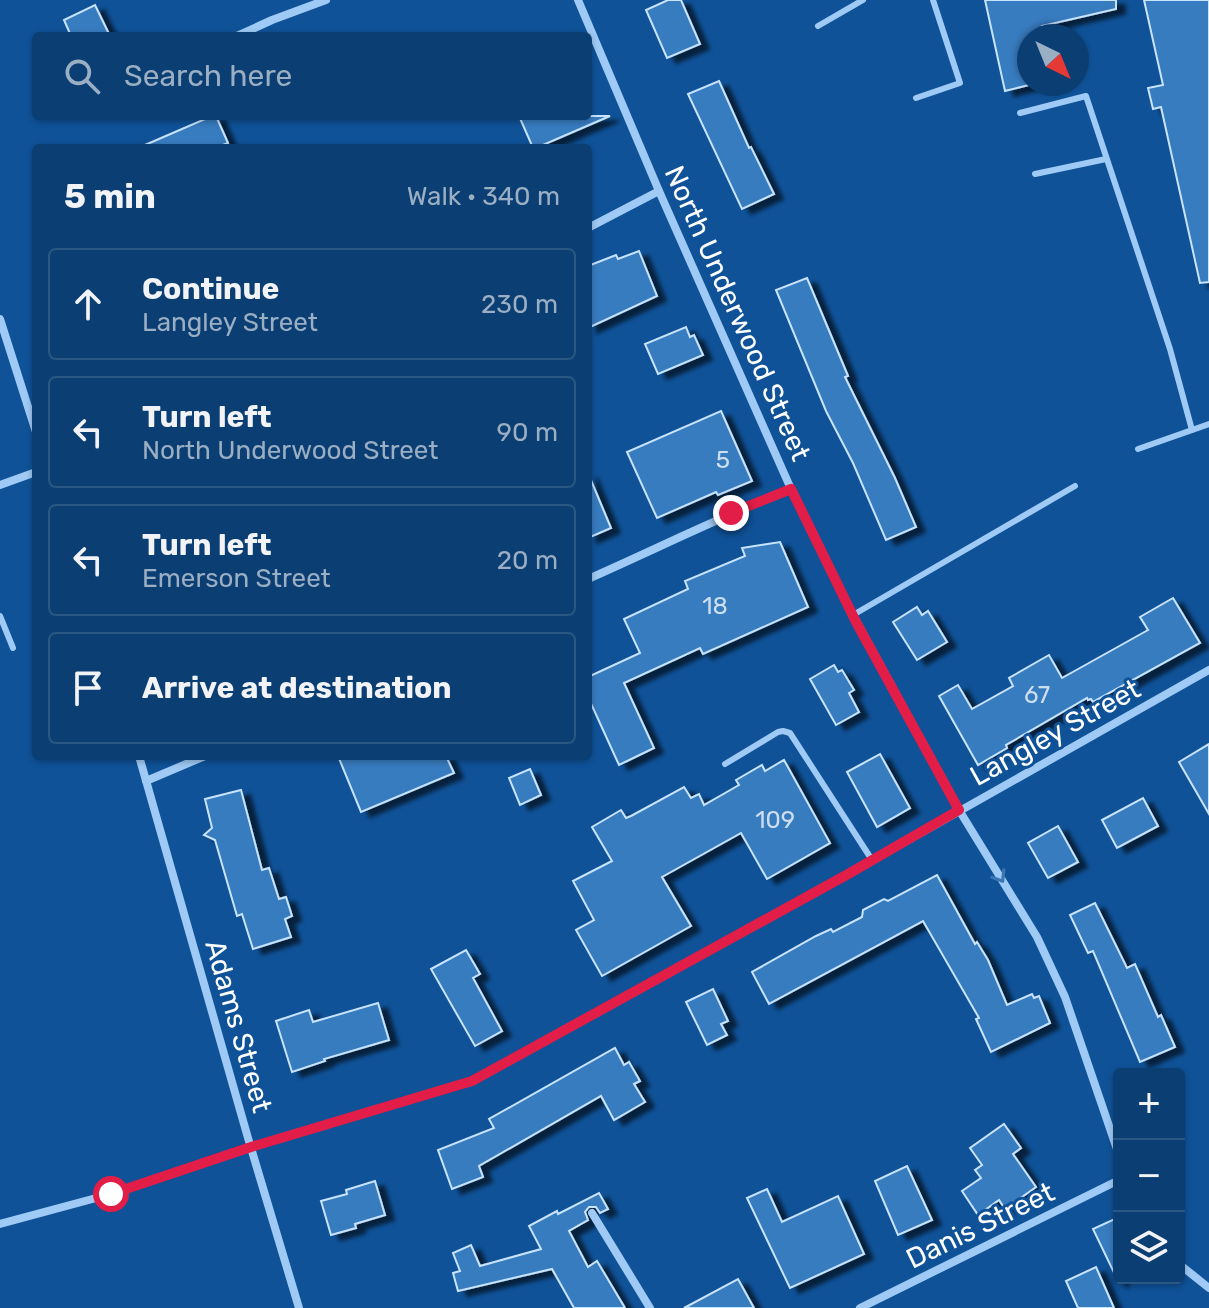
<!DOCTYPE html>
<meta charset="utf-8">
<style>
:root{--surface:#0b3e72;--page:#144577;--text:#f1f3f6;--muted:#9aaec4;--line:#2b5784}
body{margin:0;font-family:Rubik,sans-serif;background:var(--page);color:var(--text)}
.controls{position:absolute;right:24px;bottom:24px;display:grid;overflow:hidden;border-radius:8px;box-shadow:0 2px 6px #0004}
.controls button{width:72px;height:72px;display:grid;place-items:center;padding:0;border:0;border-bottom:2px solid var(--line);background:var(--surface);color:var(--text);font:40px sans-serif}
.compass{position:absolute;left:1017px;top:24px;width:72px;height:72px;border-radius:50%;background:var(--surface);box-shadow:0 2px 6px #0004;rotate:137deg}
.stop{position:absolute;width:24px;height:24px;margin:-18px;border:6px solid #e11d48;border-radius:50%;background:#fff}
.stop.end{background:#e11d48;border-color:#fff;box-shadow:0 2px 8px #0008}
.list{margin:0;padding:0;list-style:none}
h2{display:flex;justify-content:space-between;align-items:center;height:104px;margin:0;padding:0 32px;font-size:34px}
h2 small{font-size:26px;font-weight:400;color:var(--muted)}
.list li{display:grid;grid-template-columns:52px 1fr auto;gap:24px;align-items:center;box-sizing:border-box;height:112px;margin:0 16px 16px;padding:0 16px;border:2px solid var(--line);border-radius:8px}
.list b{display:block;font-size:30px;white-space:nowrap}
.list p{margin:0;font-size:26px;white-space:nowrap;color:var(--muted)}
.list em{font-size:26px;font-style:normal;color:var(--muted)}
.icon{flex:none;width:44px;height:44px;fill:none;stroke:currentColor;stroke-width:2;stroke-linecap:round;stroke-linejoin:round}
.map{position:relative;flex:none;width:1209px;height:1308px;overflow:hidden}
.search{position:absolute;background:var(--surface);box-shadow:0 2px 6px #0004;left:32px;top:32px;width:560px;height:88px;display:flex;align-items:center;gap:20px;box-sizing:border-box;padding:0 28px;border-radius:8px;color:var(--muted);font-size:30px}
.panel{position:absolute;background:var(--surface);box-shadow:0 2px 6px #0004;left:32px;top:144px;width:560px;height:616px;border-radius:8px}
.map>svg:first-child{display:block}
.building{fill:#377bc0;stroke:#c8e3fe;stroke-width:2;filter:url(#shadow)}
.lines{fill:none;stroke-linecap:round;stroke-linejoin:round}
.service{stroke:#9fcaf5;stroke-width:6}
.minor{stroke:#9fcaf5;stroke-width:8}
.oneway{stroke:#3a76b4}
.route{stroke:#e11d48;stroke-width:10}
.labels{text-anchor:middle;stroke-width:6;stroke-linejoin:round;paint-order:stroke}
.number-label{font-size:24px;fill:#cddeef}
.street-label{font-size:28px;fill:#fff;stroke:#0f5298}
</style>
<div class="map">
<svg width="1209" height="1308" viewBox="0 0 1209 1308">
<defs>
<filter id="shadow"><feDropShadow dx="9" dy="5" stdDeviation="2" flood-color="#0009"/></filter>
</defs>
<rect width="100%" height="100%" fill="#0f5298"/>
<!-- building -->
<g class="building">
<polygon points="668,0 681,0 700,44 667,58 646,10"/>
<polygon points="985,0 1116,0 1116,9 1042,26 1045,36 1029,36 1029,85 1005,91"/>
<polygon points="1144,0 1209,0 1209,282 1200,283 1161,107 1153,109 1148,88 1163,85"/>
<polygon points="95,5 110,36 71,36 64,20"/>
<polygon points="719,81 749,148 751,147 774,194 742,209 688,94"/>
<polygon points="212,116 216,116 228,143 215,148 138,148"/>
<polygon points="519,116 610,116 536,148 533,148"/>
<polygon points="639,251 657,296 588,328 588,266 616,255 618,259"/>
<polygon points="807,278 848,376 845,377 895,478 916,527 886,540 853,463 826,411 776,290"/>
<polygon points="686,327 690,337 694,335 703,355 658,374 645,344"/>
<polygon points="721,411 752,481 718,495 716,492 657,518 627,452"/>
<polygon points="588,473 611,528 588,538"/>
<polygon points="780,542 808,607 703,654 700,648 624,683 654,748 619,765 588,697 588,677 640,653 624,619 688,589 685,581 745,556 742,548"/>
<polygon points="1173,598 1200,643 1093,702 1091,699 1088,700 1087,698 1006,745 1007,748 978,765 939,696 958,685 972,709 1013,686 1009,678 1049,655 1062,678 1148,630 1140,617"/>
<polygon points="917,607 922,615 928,611 947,642 917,660 893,622"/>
<polygon points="834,665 838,672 842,670 854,690 849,693 859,712 836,725 810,679"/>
<polygon points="1209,744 1209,814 1179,762"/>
<polygon points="880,754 910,808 877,827 847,772"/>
<polygon points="338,756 446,756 454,773 361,812"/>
<polygon points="784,760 830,843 767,879 741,833 662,877 691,926 602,976 576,930 594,920 573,881 612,861 592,827 621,810 626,818 631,816 684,787 691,798 699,794 704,805 739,785 736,780 762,765 765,771"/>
<polygon points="530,769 541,795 520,805 509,778"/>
<polygon points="241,790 262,870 269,868 279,899 286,897 292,916 285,919 291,937 253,949 242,914 237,916 215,840 204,835 212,828 205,799"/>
<polygon points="1143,798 1158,826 1117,848 1102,820"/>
<polygon points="1058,826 1078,862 1048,878 1028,843"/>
<polygon points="937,875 975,944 977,942 988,960 1007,1005 1032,994 1034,998 1039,996 1050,1023 991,1052 976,1019 979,1018 923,921 769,1004 752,972 816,936 831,929 833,932 862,917 863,910 884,899 888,901"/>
<polygon points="1095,903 1127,968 1135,964 1158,1017 1161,1015 1175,1047 1140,1062 1093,951 1088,953 1070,915"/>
<polygon points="466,950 480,974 473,978 502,1031 475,1046 431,969"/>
<polygon points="713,989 728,1021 721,1024 727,1035 707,1045 686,1002"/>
<polygon points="378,1003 389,1040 324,1059 325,1061 292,1072 276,1021 309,1010 313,1022"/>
<polygon points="615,1048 624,1065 629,1062 640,1081 634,1084 645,1102 614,1120 601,1096 479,1166 483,1177 452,1189 438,1150 494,1128 489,1119"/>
<polygon points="1004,1124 1021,1148 1013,1154 1036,1187 1005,1209 999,1200 978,1215 962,1191 981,1178 975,1170 982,1165 970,1148"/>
<polygon points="907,1166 932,1220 898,1235 875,1181"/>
<polygon points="375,1181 385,1215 355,1224 356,1228 331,1235 321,1201 347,1194 346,1190"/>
<polygon points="767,1189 782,1222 838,1196 864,1254 790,1288 747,1198"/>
<polygon points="599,1193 608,1209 600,1213 596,1207 589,1207 585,1212 588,1220 569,1231 588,1267 597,1261 625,1308 574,1308 552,1269 458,1291 453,1273 460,1271 453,1253 471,1245 480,1266 541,1249 529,1226 557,1211 558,1214"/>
<polygon points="1119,1217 1119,1283 1093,1229"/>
<polygon points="1096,1267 1114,1308 1078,1308 1066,1281"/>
<polygon points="738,1279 754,1308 684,1308"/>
</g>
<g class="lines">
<!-- service -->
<g class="service">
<polyline points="818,26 863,0"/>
<polyline points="916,98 960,83 933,0"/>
<polyline points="1020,113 1086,96 1170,349 1192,430"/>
<polyline points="1035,174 1106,159"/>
<polyline points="1138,449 1209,424"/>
<polyline points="853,615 1075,486"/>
<polyline points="0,616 13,648"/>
<polyline points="725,764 778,732 783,731 790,733 872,860"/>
</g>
<!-- minor -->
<g class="minor">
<polyline points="578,0 659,191 791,489 853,615 959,810 1037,937 1065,997 1119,1155"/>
<polyline points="237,36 272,20 326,0"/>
<polyline points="588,228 659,191"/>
<polyline points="0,319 36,432"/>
<polyline points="0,485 36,472"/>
<path d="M588 579C656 549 722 516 791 489"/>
<polyline points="139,756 248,1138 299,1308"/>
<polyline points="146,781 205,756"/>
<polyline points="592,1213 650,1308"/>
<polyline points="0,1224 111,1194 251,1147 472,1081 850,873 1209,670"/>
<polyline points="1179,1264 1209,1288"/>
<polyline points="860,1308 1119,1180"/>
</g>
</g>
<!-- one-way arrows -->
<defs><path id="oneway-chevron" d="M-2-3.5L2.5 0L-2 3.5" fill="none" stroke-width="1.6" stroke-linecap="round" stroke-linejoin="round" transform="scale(2)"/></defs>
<use class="oneway" href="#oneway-chevron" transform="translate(1000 877) rotate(58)"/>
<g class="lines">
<!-- route -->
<polyline class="route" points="111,1194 251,1147 472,1081 850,873 959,810 856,622 791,489 731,513"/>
</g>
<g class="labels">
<!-- number labels -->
<g class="number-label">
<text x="723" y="468">5</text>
<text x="715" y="614">18</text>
<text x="1037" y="703">67</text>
<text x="775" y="828">109</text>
</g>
<!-- street labels -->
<g class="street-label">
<text transform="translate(738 313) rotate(66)" y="10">North Underwood Street</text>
<text transform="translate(1055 732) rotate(-29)" y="10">Langley Street</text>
<text transform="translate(239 1026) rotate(74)" y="10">Adams Street</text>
<text transform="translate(980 1225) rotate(-26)" y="10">Danis Street</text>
</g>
</g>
</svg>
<div class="controls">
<button>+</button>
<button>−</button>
<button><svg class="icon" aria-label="layers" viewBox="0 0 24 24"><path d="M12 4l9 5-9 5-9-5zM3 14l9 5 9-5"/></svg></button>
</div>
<svg class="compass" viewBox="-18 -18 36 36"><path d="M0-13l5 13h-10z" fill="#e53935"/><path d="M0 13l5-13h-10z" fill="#9aaec4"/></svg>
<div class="stop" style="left:111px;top:1194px"></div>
<div class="stop end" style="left:731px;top:513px"></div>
<div class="search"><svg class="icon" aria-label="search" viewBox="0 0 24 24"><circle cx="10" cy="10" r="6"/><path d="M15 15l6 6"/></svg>Search here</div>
<section class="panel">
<h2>5 min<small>Walk · 340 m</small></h2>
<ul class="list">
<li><svg class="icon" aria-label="ahead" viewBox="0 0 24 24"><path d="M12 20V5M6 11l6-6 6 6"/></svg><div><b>Continue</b><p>Langley Street</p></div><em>230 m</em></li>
<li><svg class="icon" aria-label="left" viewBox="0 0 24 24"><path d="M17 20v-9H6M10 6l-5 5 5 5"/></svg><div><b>Turn left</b><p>North Underwood Street</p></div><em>90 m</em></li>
<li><svg class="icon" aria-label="left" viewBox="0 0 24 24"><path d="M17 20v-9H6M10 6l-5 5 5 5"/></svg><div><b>Turn left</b><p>Emerson Street</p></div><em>20 m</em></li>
<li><svg class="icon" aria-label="arrive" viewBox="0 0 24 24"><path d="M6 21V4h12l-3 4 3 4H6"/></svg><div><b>Arrive at destination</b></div></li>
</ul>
</section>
</div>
